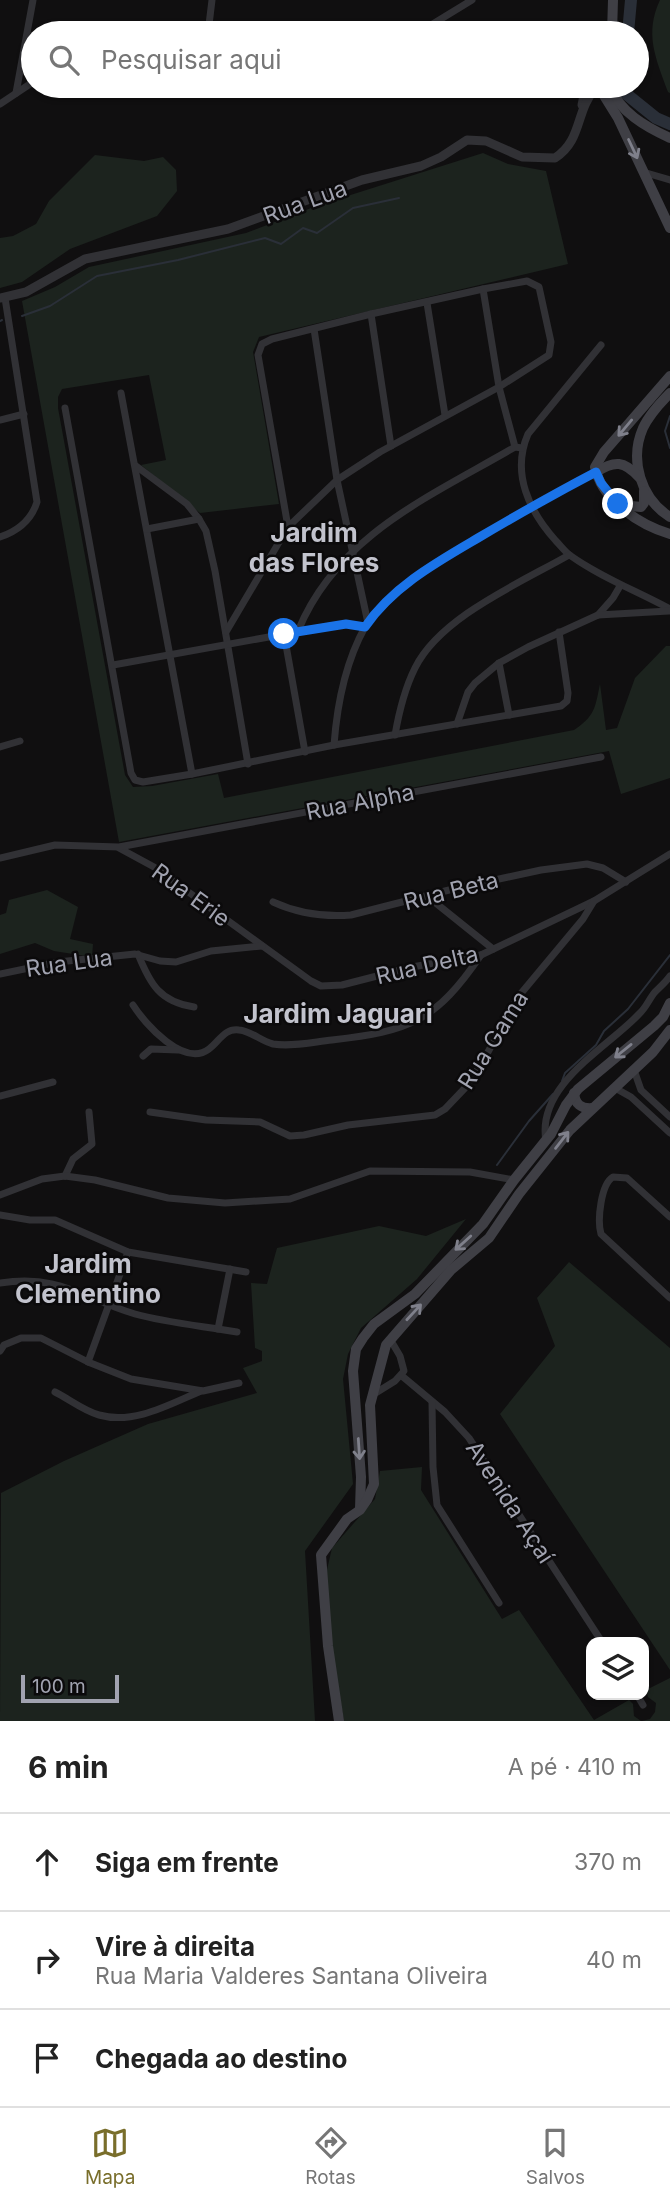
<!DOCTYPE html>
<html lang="pt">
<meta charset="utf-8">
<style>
:root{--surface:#fff;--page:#f2f2f2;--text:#222;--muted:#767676;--line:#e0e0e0;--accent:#796e2b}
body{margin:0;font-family:Inter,sans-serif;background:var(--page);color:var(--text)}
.controls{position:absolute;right:21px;bottom:21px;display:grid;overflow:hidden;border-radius:14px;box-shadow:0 2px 5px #0004}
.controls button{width:63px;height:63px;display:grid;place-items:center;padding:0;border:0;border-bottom:2px solid var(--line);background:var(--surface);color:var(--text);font:35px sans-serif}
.scale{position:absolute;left:21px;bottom:18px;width:98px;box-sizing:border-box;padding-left:7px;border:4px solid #a1a3b0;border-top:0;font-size:19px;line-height:24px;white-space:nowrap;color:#a1a3b0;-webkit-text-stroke:5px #0b0a0b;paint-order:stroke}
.stop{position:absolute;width:21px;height:21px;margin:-16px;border:5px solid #1a73e8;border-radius:50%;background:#fff}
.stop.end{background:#1a73e8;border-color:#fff;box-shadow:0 2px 7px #0008}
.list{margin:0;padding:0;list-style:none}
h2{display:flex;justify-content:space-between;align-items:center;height:91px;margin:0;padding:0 28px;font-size:30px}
h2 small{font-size:23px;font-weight:400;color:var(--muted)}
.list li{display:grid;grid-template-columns:46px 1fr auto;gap:21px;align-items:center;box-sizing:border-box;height:98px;padding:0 28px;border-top:2px solid var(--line)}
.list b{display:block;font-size:26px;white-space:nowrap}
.list p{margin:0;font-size:23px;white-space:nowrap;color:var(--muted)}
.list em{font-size:23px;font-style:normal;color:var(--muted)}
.icon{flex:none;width:38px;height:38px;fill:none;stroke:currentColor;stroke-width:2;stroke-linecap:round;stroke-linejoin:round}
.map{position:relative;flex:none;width:670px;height:1721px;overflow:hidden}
.search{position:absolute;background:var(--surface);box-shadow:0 2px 5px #0004;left:21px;right:21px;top:21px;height:77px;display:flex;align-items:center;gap:18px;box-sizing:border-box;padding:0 24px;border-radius:38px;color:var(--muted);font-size:26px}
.sheet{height:385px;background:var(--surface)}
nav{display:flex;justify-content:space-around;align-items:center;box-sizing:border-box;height:98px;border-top:2px solid var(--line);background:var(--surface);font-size:19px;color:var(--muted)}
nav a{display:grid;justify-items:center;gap:4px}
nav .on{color:var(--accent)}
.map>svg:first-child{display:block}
.green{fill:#1c231e}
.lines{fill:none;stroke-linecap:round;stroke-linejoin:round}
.stream{stroke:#2a2f38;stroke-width:2}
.river{stroke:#2a2f38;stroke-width:12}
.minor{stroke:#313135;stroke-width:7}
.tertiary{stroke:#313135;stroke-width:9}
.secondary{stroke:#3f3f45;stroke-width:10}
.oneway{stroke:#7f808b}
.route{stroke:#1a73e8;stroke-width:9}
.labels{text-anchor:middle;stroke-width:5;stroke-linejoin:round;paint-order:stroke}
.street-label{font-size:23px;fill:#a1a3b0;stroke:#0b0a0b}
.quarter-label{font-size:26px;font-weight:bold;fill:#c2c3cd;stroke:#0b0a0b}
</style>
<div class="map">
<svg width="670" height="1721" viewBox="0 0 670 1721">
<rect width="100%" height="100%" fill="#100f10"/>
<!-- green -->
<g class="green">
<path d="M660 0H670V93L668 92C656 59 644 34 660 0Z"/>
<path d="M483 153 508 164 546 171 568 264 259 337 253 352 279 504 200 513 141 465 166 460 149 375 62 389 58 397V408L125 775 133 787 152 786 218 774 224 798 574 730C595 716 595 708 600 684L606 730 617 728 635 678 666 646H670V778L621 794 609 751 119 842 22 301 55 287 89 267 246 233 319 205Z"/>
<polygon points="95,155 144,161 163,157 176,170 177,191 157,216 70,249 22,282 0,288 0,238 13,236 36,224 49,201"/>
<polygon points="47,890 78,907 70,939 93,944 92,957 54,951 35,943 0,954 0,915 6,913 9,900"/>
<polygon points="466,1219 417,1279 361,1328 348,1354 343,1379 353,1484 305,1551 315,1721 0,1721 1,1493 64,1461 148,1424 257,1393 243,1368 262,1361 262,1351 255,1348 251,1283 267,1284 277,1248 379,1226 426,1236"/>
<polygon points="569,1262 670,1348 670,1670 500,1414 555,1346 537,1298"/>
<polygon points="422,1467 421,1490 502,1619 519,1610 594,1720 629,1700 633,1704 634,1716 641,1721 344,1721 331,1647 326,1574 332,1548 375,1499 380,1471"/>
<polygon points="670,1678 670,1721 642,1721 650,1719 655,1712 656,1703 648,1697 646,1690"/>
</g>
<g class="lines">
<!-- stream -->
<g class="stream">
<polyline points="22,316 50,306 97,276 178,260 265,238 281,244 303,228 317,233 353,208 399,198"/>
<polyline points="0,321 2,320"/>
<polyline points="670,416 665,431 670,448"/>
<polyline points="562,1081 565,1073 596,1045 604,1031 628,1009 670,955"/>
<polyline points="497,1165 529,1121 553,1094"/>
</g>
<!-- river -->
<g class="river">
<polyline points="628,33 631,0"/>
<polyline points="621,86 620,89 656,118 670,124"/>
</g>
<!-- minor -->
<g class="minor">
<polyline points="208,33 212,0"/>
<polyline points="418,33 472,0"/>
<polyline points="16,93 33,0"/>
<polyline points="0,104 33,82"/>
<polyline points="643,172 670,180"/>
<polyline points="483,289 499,387 515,447"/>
<polyline points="427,303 445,415"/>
<polyline points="371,314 391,446"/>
<polyline points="314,329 337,480 368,623"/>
<path d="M601 345 528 434C511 473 529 511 556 541 561 546 565 552 571 556 602 578 637 591 670 609"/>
<polyline points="121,393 192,774"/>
<polyline points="65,408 131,773 135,780 143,782 192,774 334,745 561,706 567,701 568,693 559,632"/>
<polyline points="0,420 24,414"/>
<polyline points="136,466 187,504 199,519 206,531 215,571 248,764"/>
<polyline points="147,529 199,519"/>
<path d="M0 537C18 531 31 521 37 502L5 298"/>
<polyline points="598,615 613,598 620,586"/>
<path d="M298 631C337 535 431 496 515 447L522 448"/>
<polyline points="226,632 288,527 337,480 380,452 499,387 549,355 551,342 539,287 527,281 483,289 371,314 272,339 262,344 258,355 288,527"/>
<polyline points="284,634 305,752"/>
<polyline points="499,663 509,715"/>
<polyline points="113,665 330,626 346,624 365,627"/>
<polyline points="457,724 468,692 475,683 499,663 528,647 598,615 669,611"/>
<path d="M395 735C399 712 404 690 415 668 440 617 520 583 569 555"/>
<path d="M334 745C337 705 345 663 365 627 369 619 377 613 383 606 412 576 447 556 483 535 520 513 558 492 596 472"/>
<polyline points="0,747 20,741"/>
<polyline points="119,848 154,867 311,981 321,986 342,985 412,967 481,955 594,901"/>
<polyline points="0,858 55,845 119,847 601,757"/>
<polyline points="427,896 493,949"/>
<path d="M273 902C297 913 325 917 351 915L453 889 541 870 587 864 603 868 626 882"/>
<path d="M138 954C150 984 160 1002 194 1007"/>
<polyline points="0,974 58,962 135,954 160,961 176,962 211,951 262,946"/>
<path d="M133 1005C145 1024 184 1068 209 1049 219 1042 224 1028 239 1030 251 1031 261 1041 273 1044 292 1047 313 1042 332 1040 410 1031 435 1022 481 955"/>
<polyline points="143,1056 151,1049 178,1050"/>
<polyline points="634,1070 641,1090 670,1117"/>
<polyline points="615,1088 631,1097 670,1133"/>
<polyline points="0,1096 53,1082"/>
<polyline points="150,1112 206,1120 260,1122 290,1136 304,1135 348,1125 435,1115 445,1109 465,1088 482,1063 518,997 583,919 594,901 670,854"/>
<path d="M546 1141C536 1085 607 1048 639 1014 646 1008 649 999 655 992 660 987 666 982 670 976"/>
<polyline points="65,1176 73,1159 92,1144 89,1112"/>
<polyline points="0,1195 42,1179 65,1176 95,1180 168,1198 225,1203 290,1199 370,1171 470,1172 514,1180"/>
<polyline points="0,1215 30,1220 55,1220 128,1252 246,1272"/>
<path d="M670 1217 627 1178 613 1177C601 1184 597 1220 601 1234L670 1298"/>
<path d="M0 1283C61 1274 81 1298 135 1314 168 1323 203 1326 237 1332"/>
<polyline points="218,1329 230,1269"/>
<polyline points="0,1351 4,1345 21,1338 41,1338 88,1362 131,1379 203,1391 239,1383"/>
<polyline points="88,1362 128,1252"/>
<polyline points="402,1376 445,1412 469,1438 602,1642"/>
<path d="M55 1392C69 1399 84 1411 99 1415 134 1425 170 1404 201 1391"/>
<polyline points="374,1394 395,1381 404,1371 400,1356 390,1339"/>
<polyline points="432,1402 433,1467 437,1505 499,1603"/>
<polyline points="637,1695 643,1705"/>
</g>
<!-- tertiary -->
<g class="tertiary">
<polyline points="582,105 586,86"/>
<path d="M0 298 26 292 85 259 228 229 362 180 421 166 441 157 467 140 486 141 522 157 555 158C583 140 575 110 596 88"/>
</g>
<!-- secondary -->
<g class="secondary">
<polyline points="612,33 613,0"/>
<path d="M610 86C619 112 646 127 670 138"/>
<polyline points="600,89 618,118 670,228"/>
<path d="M670 376 604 452 595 467C602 501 640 525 670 534"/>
<path d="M670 393C660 403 649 415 643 428 629 460 641 499 670 517"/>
<path d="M596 472C615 460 624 461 639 477"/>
<polyline points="622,505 641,507 644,503 644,491"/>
<path d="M574 1093C575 1104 581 1109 592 1108"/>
<polyline points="360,1509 361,1477 353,1371 356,1349 363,1338 374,1324 415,1294 483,1224 514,1180 551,1134 566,1105 578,1089 654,1026 663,1017 670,1003"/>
<polyline points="339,1721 328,1646 321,1555 347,1519 360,1510 367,1500 374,1484 370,1405 386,1345 451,1270 489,1238 519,1194 570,1130 653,1052 670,1030"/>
</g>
</g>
<!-- one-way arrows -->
<defs><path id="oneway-shaft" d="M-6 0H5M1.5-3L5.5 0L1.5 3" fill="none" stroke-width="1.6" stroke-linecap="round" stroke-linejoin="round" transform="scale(1.75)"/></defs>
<g class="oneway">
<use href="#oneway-shaft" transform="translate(633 149) rotate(65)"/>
<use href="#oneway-shaft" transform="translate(625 428) rotate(130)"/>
<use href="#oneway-shaft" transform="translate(623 1051) rotate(141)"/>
<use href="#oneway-shaft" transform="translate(562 1140) rotate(-52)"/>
<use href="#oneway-shaft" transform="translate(463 1243) rotate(138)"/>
<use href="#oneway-shaft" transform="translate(414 1312) rotate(-47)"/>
<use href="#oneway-shaft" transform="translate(359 1449) rotate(86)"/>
</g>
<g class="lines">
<!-- route -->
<path class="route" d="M284 634 346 624 365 627C392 587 437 562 478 538 517 515 556 493 596 472L601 483 618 504"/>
</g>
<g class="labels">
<!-- street labels -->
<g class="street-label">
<text transform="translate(305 202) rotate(-20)" y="8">Rua Lua</text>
<text transform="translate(360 802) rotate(-11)" y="8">Rua Alpha</text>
<text transform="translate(451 891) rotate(-14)" y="8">Rua Beta</text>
<text transform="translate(191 895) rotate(36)" y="8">Rua Erie</text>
<text transform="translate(69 963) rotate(-8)" y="8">Rua Lua</text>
<text transform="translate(427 965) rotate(-13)" y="8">Rua Delta</text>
<text transform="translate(493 1040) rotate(-58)" y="8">Rua Gama</text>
<text transform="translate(510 1502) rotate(57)" y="8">Avenida Açaí</text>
</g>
<!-- quarter labels -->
<g class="quarter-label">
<text x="314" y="542">Jardim<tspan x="314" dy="30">das Flores</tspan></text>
<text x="338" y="1023">Jardim Jaguari</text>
<text x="88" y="1273">Jardim<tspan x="88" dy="30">Clementino</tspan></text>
</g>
</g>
</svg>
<div class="controls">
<button><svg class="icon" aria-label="layers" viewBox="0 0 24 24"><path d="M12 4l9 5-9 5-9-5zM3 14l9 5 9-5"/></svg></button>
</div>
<div class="scale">100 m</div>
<div class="stop" style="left:284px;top:634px"></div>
<div class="stop end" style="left:618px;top:504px"></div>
<div class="search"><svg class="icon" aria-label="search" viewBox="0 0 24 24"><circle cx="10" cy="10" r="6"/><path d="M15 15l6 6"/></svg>Pesquisar aqui</div>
</div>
<section class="sheet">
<h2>6 min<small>A pé · 410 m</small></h2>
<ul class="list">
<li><svg class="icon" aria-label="ahead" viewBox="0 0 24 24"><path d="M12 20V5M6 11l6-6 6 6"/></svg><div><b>Siga em frente</b></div><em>370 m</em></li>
<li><svg class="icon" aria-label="right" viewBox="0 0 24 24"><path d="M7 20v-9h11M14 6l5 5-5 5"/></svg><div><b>Vire à direita</b><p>Rua Maria Valderes Santana Oliveira</p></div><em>40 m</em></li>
<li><svg class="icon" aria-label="arrive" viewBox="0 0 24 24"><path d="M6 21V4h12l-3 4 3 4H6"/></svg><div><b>Chegada ao destino</b></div></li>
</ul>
</section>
<nav>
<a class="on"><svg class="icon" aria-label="map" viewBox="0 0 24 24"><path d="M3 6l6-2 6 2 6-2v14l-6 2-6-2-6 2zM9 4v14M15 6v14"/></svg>Mapa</a>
<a><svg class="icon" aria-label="directions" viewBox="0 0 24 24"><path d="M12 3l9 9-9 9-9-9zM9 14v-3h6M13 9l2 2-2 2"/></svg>Rotas</a>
<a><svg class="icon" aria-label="saved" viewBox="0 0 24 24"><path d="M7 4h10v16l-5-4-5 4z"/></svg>Salvos</a>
</nav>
